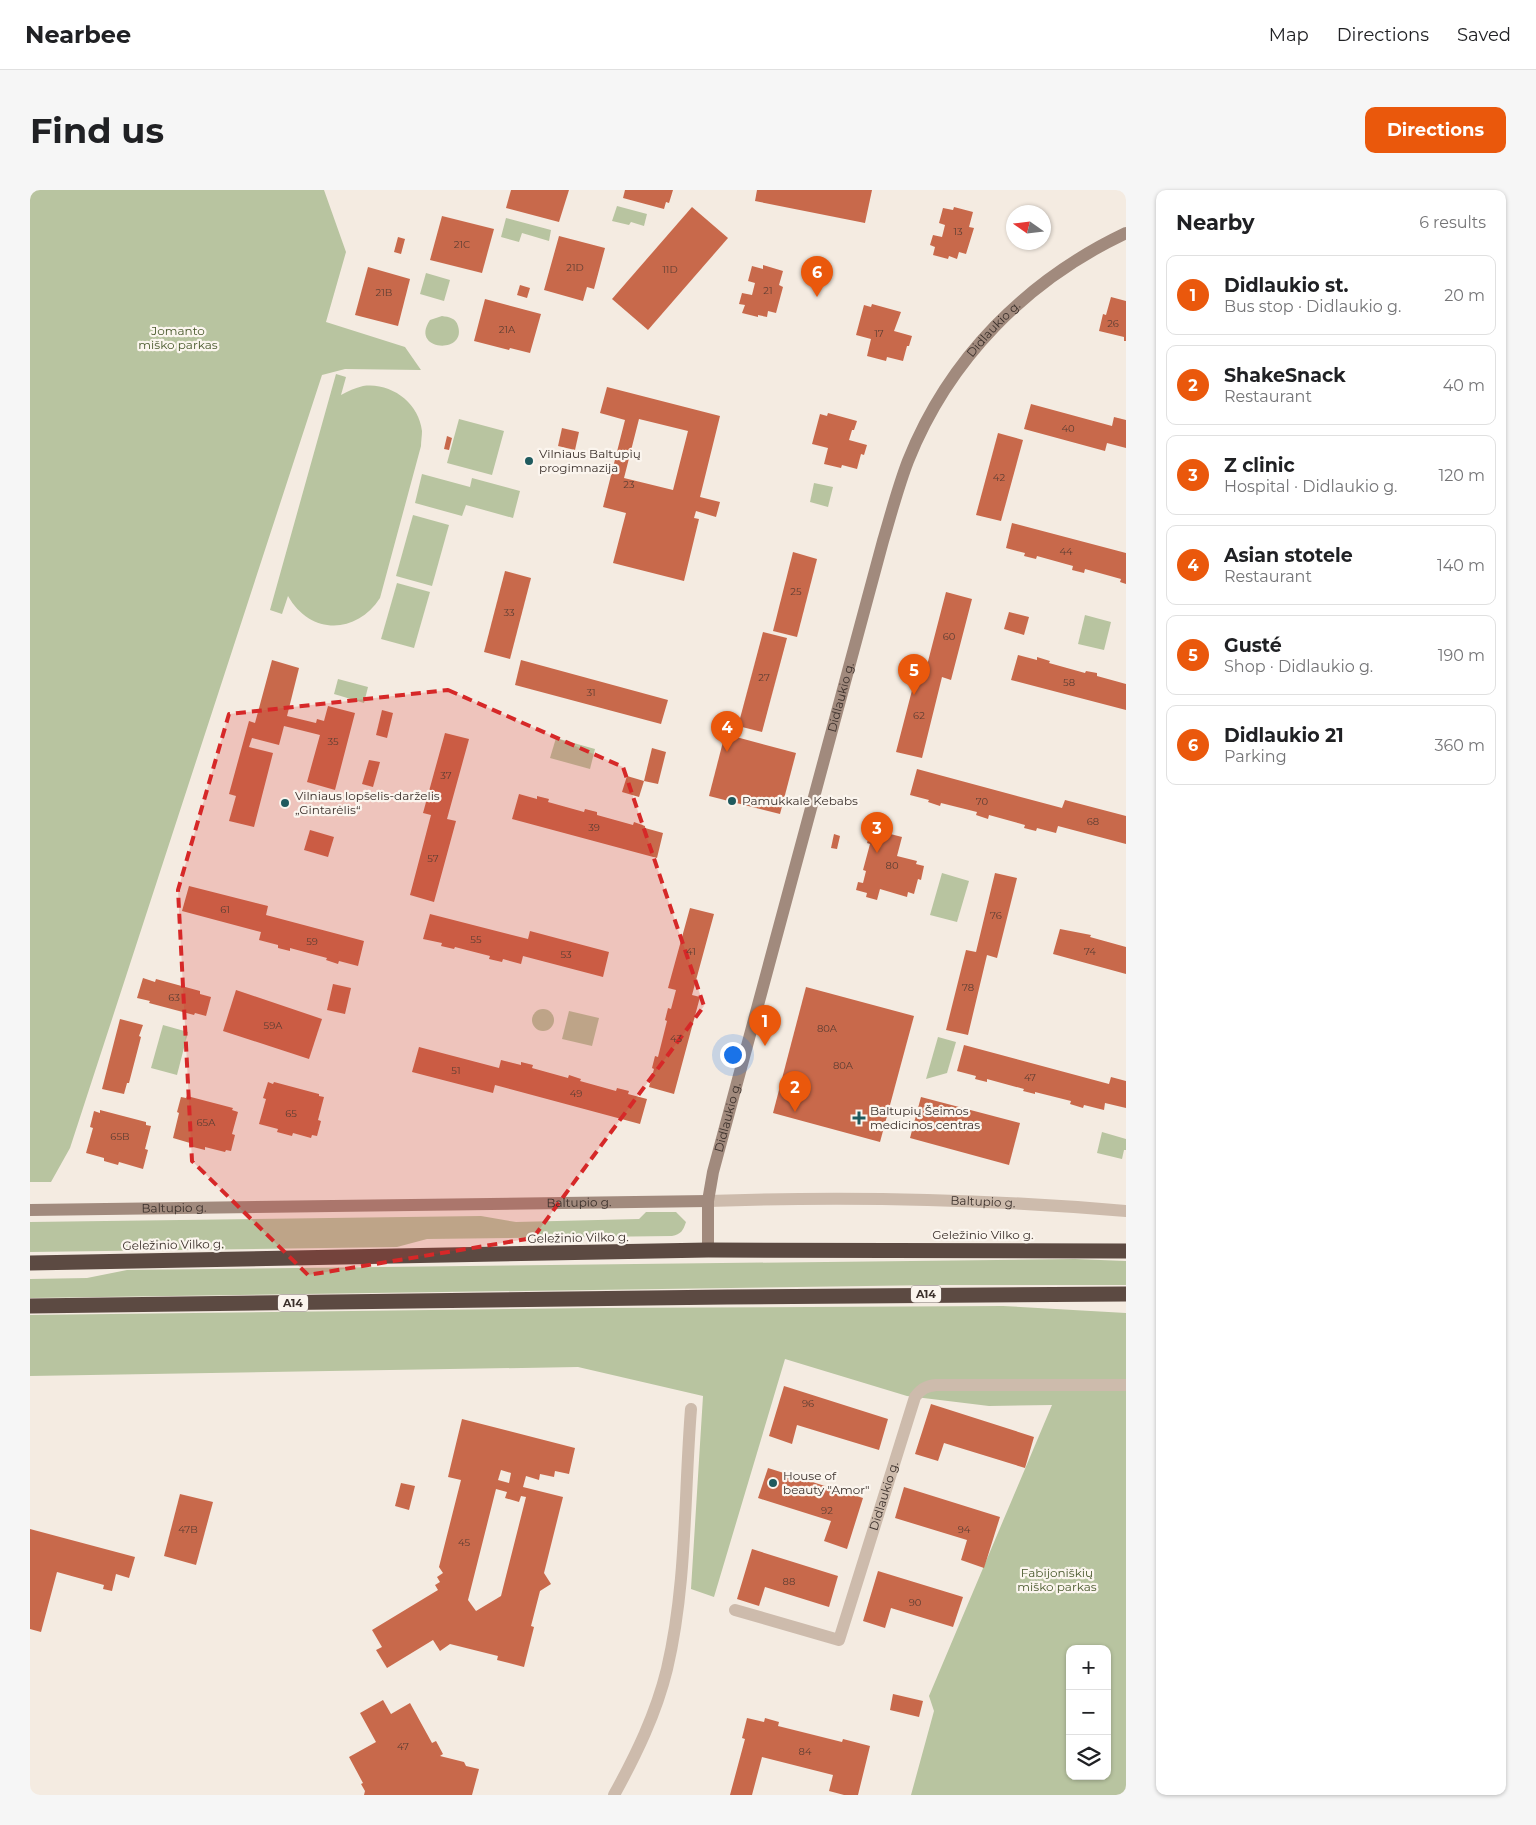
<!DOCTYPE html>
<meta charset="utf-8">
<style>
:root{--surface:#fff;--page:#f6f6f6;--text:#202124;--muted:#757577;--line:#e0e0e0;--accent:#ea580c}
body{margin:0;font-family:Montserrat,sans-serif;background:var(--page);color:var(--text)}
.controls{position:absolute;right:15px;bottom:15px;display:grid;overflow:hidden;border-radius:10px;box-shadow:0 1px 4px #0004}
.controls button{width:45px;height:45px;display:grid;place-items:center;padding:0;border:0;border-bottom:1px solid var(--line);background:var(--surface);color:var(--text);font:25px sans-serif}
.compass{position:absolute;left:976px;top:15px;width:45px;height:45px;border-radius:50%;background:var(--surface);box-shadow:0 1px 4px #0004;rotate:284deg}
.you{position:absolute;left:702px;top:864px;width:18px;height:18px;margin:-12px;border:4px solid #fff;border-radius:50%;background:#1a73e8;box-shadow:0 0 0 8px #1a73e833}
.badge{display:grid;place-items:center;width:32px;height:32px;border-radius:50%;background:var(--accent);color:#fff;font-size:16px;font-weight:700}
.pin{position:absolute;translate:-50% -41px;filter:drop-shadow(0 1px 2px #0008)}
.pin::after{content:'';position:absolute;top:26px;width:18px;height:15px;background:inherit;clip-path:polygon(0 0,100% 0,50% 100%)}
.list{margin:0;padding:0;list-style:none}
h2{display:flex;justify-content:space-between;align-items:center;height:65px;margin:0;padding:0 20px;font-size:21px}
h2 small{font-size:16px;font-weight:400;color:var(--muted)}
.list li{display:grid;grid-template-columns:32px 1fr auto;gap:15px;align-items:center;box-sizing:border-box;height:80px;margin:0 10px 10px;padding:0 10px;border:1px solid var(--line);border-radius:10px}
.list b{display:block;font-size:19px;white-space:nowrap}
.list p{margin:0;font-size:16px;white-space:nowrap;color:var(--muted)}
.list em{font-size:16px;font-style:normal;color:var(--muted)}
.icon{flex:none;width:28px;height:28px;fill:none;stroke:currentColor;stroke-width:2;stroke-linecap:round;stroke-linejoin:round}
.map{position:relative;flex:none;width:1096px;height:1605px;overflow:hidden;border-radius:10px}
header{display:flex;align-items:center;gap:30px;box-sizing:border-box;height:70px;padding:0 25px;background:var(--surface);border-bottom:1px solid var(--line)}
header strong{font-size:24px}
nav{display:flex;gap:28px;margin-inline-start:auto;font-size:18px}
.intro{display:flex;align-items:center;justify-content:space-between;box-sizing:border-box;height:120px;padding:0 30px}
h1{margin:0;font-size:35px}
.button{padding:12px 22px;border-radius:10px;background:var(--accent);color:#fff;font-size:18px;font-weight:700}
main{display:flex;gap:30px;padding:0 30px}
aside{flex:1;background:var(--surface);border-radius:10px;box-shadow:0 1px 4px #0004}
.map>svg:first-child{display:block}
.green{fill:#b8c4a0;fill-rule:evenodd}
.building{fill:#c8694b;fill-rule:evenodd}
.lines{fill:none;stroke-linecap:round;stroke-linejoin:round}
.street{stroke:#cdbbac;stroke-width:12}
.secondary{stroke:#a18a7d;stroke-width:12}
.highway{stroke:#5c4a42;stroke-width:15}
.marked{fill:#d62828;fill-opacity:0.2;stroke:#d62828;stroke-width:4;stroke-dasharray:10 6;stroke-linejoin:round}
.poi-dot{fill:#1f5a5e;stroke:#fbf5ee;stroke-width:2}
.labels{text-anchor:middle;stroke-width:4.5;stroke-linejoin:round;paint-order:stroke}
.number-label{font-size:10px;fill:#5e3e33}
.shield{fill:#fbf5ee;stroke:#756b66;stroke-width:1}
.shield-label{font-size:11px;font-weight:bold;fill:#3b302b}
.street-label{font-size:12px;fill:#3b302b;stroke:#fbf5ee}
.park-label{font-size:12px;fill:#4a5a2e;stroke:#fbf5ee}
.poi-label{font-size:12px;fill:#3b302b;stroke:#fbf5ee;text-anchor:start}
</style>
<header>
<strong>Nearbee</strong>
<nav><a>Map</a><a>Directions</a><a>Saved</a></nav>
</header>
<div class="intro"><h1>Find us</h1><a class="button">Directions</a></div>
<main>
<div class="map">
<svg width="1096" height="1605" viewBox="0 0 1096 1605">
<rect width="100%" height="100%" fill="#f4ebe1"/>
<!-- green -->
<g class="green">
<polygon points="0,0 294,0 316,62 296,132 375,157 391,180 315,179 292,185 40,958 21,992 0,992"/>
<polygon points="587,16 617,24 614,36 601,32 599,35 582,31"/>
<polygon points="476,28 521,40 519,51 492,43 489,52 471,47"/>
<polygon points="396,83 420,90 414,111 390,104"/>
<path d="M412 126C419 127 426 128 428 136 437 165 379 161 400 130Z"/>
<path d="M306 184 316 187 311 205C318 201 325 198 333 196 361 192 389 213 392 241 392 246 391 251 391 256L350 408C326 445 280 445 258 406L252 424 240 420Z"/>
<polygon points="429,229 474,241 462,285 417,273"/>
<polygon points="392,284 440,297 442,288 490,301 483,328 436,315 432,326 385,313"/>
<polygon points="784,293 803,297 798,317 780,312"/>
<polygon points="383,325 419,335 402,396 366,386"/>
<polygon points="367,393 400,402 384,458 351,449"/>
<polygon points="1055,425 1081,432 1074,460 1048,454"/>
<polygon points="308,489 338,497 334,513 304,504"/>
<polygon points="526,548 565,559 560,579 520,568"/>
<polygon points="912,683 939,691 927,732 900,725"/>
<circle cx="513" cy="830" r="11"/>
<polygon points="539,821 569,828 562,856 532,849"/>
<polygon points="133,835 158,842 147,885 121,878"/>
<polygon points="908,847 926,852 917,883 896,889"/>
<polygon points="1072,942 1096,949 1096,960 1094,960 1092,969 1067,963"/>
<path d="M616 1022H646L656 1032C653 1041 651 1044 642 1046L397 1049 367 1057 0 1062V1032L451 1026 486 1032 609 1029Z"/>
<polygon points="1045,1069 1096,1071 1096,1095 906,1095 0,1108 0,1089 57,1088 97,1080"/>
<path d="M973 1116 1096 1123V1605H881L904 1521 899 1506 1022 1215 959 1216 877 1206 755 1169 684 1407 661 1399 673 1206 548 1177 0 1186V1125L564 1118ZM1040 1459H1077V1586H1040Z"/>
</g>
<!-- building -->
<g class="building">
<polygon points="481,0 539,0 529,32 476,18"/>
<polygon points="595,0 643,0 639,13 636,12 634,19 593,8"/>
<polygon points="727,0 842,0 835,33 725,11"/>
<polygon points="662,17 698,48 618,140 582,109"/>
<polygon points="924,17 943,22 939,37 944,38 936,64 929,62 927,69 919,66 918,69 903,65 905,57 900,55 903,45 912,47 915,35 909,33 913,18 923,20"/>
<polygon points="412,26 464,39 452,83 400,70"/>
<polygon points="529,46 575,58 564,99 557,97 553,111 514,100"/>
<polygon points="368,47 375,49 371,64 364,62"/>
<polygon points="733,75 753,81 749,95 753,97 746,123 738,121 737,127 728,125 728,127 712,123 715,115 709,114 712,103 722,105 725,93 718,91 722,76 733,79"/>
<polygon points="338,77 380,89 368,136 325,125"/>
<polygon points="490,95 500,98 497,108 487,105"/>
<polygon points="1081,107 1096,111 1096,151 1094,151 1094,147 1069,141 1073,124 1076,125"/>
<polygon points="455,109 511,124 500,163 480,158 479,160 444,151"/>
<polygon points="842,114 871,122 864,141 882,146 879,156 877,156 873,171 857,167 856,171 837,166 841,149 826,145 834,115 841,117"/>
<path d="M577 197 690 226 670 307 690 312 686 327 666 321 664 328 669 329 654 391 583 373 596 323 573 317 595 230 570 223ZM609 229 658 241 643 300 594 288Z"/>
<polygon points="1001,214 1082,236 1084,227 1096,230 1096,258 1077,253 1075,261 994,239"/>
<polygon points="798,223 827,231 824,240 822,240 819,250 837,255 834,265 831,264 827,279 812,275 811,278 794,274 798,258 782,254 790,224 797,226"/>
<polygon points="532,238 549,242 545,260 528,256"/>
<polygon points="968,243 993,250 971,331 946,325"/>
<polygon points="417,246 422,248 419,260 414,259"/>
<polygon points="982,333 1096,363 1096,394 1090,392 1091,389 1055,379 1054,383 1042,380 1043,376 1007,366 1006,369 994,366 995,363 976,358"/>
<polygon points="763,362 787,369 767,447 743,441"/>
<polygon points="475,381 501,388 480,469 454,462"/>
<polygon points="916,402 942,409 921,490 912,487 892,568 866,562 887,481 895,483"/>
<polygon points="979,422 999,427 994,445 974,439"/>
<polygon points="733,442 757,448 732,542 708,536"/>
<polygon points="988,465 1007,470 1007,467 1020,471 1019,473 1055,483 1056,481 1067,483 1067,486 1096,494 1096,520 981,490"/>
<polygon points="242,470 269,478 257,526 286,533 287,529 294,531 298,516 325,523 305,600 277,592 290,545 254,536 249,555 222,548 219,557 243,563 224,637 199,631 206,606 199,604 219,531 225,533"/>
<polygon points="491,470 638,510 631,534 485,495"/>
<polygon points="352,520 363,523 357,548 346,545"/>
<polygon points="415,543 439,549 417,629 426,631 404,712 380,705 401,625 393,623"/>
<polygon points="695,544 766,563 750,624 679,606"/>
<polygon points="622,558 636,562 628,594 614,591"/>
<polygon points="339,570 350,572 343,597 332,594"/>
<polygon points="887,579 1032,618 1035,610 1096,626 1096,654 1028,636 1026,643 1007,638 1006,641 994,638 995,635 959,625 958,629 946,625 947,622 911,613 910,616 898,612 899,610 880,605"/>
<polygon points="597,586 614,591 609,607 592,602"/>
<polygon points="489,604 507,609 507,606 519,609 518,612 554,622 555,619 567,622 567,625 603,635 604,632 615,636 615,638 633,643 627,668 482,629"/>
<polygon points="841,639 872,647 867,666 887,671 886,674 894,676 891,690 888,689 884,704 878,702 877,707 850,699 847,710 836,707 837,703 826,700 828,692 833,693 836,681 833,680 840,654 837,653"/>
<polygon points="280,640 304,647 298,667 274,660"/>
<polygon points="804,644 810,646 807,659 801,658"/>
<polygon points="965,683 987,688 967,768 957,765 938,845 916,840 936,760 946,762"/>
<polygon points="159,696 238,716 236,725 334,751 328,776 309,771 308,774 296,770 297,768 260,758 260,761 248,758 248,755 229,750 231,742 152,721"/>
<polygon points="660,718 684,724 662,805 670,807 644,904 619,897 624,879 622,878 625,866 628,867 637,831 635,830 638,818 641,819 646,800 638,798"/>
<polygon points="400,724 498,749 500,741 579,762 573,787 493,766 491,774 473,769 472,772 459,769 460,766 425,757 424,759 411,756 412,753 393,749"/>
<polygon points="1030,739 1061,745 1060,747 1096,757 1096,784 1023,764"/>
<polygon points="113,788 125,792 126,789 170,801 170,804 181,807 176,826 165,823 164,825 119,813 120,811 107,808"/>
<polygon points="303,794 321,798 315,824 297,820"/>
<polygon points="776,797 884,826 850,952 743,923"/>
<polygon points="206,800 292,829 279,869 193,841"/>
<polygon points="90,829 113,835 109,846 111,847 99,893 97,893 94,904 72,899"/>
<polygon points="934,855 1079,894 1081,887 1096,891 1096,918 1075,913 1074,920 1054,915 1053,918 1040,914 1041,911 1005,902 1005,904 993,901 994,899 957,889 957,892 945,889 946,886 927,881"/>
<polygon points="389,857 469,878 471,870 491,875 491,872 503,875 502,878 538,888 539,885 551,889 550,891 586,901 587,898 599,901 598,904 617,909 610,934 465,895 463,903 382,882"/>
<polygon points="238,892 243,894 244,892 289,904 289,906 294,907 288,930 291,931 287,946 282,945 281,948 263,943 262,946 247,942 248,939 229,934 236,909 233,908"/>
<polygon points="157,906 203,918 202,920 208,922 202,944 205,945 201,961 196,960 195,962 175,957 175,960 159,956 160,953 143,948 149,923 147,922 151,907 156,908"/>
<polygon points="891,907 990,933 979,975 880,948"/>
<polygon points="70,920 116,932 116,935 121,936 115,959 118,960 113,979 89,972 88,975 74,971 74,968 56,963 63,938 60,937 64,921 70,923"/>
<polygon points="754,1196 858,1229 849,1260 767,1235 762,1254 739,1246"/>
<polygon points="901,1214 1004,1247 995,1278 914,1253 908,1271 885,1264"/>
<path d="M432 1229 545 1258 539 1284 525 1281 524 1287 510 1284 509 1290 496 1286 493 1297 533 1307 514 1383 521 1394 510 1401 501 1436 504 1437 494 1477 467 1470 468 1466 420 1454 410 1461 403 1450 357 1478 346 1460 352 1457 342 1440 408 1400 405 1395 410 1392 407 1387 413 1383 409 1377 431 1290 418 1287ZM471 1280 481 1283 479 1293 468 1290ZM466 1299 477 1302 475 1308 489 1312 491 1306 496 1307 471 1406 446 1421 438 1410Z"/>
<polygon points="738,1278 833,1308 817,1359 794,1351 801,1331 728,1308"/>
<polygon points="371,1293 385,1296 379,1320 365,1316"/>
<polygon points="874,1297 970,1327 954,1378 931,1370 937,1350 865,1328"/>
<polygon points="150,1304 183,1312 166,1375 134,1366"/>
<polygon points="0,1339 105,1367 99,1388 86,1384 82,1401 73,1399 74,1395 27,1382 11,1442 0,1439"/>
<polygon points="722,1359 808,1386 799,1417 735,1397 729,1416 707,1409"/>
<polygon points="848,1381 933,1407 923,1437 861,1418 855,1438 833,1431"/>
<polygon points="863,1504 893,1511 889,1527 860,1520"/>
<polygon points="353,1510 361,1524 380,1513 402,1553 406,1551 413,1564 410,1566 434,1572 436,1576 449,1579 442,1605 334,1605 335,1601 331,1594 333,1593 319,1567 346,1552 330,1523"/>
<polygon points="717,1528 734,1532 735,1528 749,1532 748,1536 812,1552 813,1549 840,1556 828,1605 814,1605 799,1601 803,1585 732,1567 722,1605 700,1605 715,1549 712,1548"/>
</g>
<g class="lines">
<!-- street -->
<g class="street">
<path id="s1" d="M678 1011C818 1006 957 1009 1096 1021"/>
<path id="s2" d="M705 1420 809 1450 885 1207C891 1199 896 1196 906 1195H1096"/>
<path d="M584 1605C606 1565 626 1524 637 1479 657 1394 654 1306 661 1219"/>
</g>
<!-- secondary -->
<g class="secondary">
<path id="s3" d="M0 1020 678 1011"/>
<path id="s4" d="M678 1060V1011L683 982 853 351C861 324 868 297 878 271 919 168 997 90 1096 43"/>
</g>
<!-- highway -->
<g class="highway">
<polyline points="0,1073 678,1060 1096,1061"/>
<polyline points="0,1116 697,1107 1096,1104"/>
</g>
</g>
<!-- marked area -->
<path class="marked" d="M418 500 593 577 674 816 503 1048 278 1085 162 971 148 700 199 524Z"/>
<!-- markers -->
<g class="poi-dot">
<circle cx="499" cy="271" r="5"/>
<circle cx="702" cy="611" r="5"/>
<circle cx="255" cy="613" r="5"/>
<path d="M826.5 920.5h5v5h5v5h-5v5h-5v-5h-5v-5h5z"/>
<circle cx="743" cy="1293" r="5"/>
</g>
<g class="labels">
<!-- number labels -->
<g class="number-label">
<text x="928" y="45">13</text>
<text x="432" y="58">21C</text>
<text x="545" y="81">21D</text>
<text x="640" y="83">11D</text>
<text x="738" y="104">21</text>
<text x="354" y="106">21B</text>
<text x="1083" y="137">26</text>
<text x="477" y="143">21A</text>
<text x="849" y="147">17</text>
<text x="1038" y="242">40</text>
<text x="969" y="291">42</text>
<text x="599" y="298">23</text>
<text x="1036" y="365">44</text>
<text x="766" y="405">25</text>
<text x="479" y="426">33</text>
<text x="919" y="450">60</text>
<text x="734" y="491">27</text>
<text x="1039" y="496">58</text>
<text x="561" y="506">31</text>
<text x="889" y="529">62</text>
<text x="303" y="555">35</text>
<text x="416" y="589">37</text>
<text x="952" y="615">70</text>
<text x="1063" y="635">68</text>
<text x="564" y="641">39</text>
<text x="403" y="672">57</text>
<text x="862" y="679">80</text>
<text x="195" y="723">61</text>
<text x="966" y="729">76</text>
<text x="446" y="753">55</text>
<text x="282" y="755">59</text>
<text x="661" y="765">41</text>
<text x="1060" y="765">74</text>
<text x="536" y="768">53</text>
<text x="938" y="801">78</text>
<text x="144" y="811">63</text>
<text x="243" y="839">59A</text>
<text x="797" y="842">80A</text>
<text x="646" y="852">43</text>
<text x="813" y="879">80A</text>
<text x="426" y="884">51</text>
<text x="1000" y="891">47</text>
<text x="546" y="907">49</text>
<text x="261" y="927">65</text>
<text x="176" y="936">65A</text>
<text x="90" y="950">65B</text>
<text x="778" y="1217">96</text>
<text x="797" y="1324">92</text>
<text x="158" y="1343">47B</text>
<text x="934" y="1343">94</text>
<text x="434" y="1356">45</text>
<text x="759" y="1395">88</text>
<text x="885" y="1416">90</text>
<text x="373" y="1560">47</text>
<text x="775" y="1565">84</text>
</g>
<!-- shield labels -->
<g class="shield">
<rect x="881" y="1095.5" width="30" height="17" rx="4"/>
<rect x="248" y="1104.5" width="30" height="17" rx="4"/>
</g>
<g class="shield-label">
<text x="896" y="1108">A14</text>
<text x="263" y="1117">A14</text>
</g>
<!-- street labels -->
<g class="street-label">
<text dy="4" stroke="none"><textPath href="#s4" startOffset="974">Didlaukio g.</textPath></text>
<text dy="4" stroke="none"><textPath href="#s4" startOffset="570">Didlaukio g.</textPath></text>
<text dy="4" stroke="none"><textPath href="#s4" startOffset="135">Didlaukio g.</textPath></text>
<text dy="4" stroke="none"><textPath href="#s1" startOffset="275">Baltupio g.</textPath></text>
<text dy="4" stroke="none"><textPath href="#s3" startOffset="549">Baltupio g.</textPath></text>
<text dy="4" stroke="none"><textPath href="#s3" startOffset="144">Baltupio g.</textPath></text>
<text x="953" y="1049">Geležinio Vilko g.</text>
<text transform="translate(548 1048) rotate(-1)" y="4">Geležinio Vilko g.</text>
<text transform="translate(143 1055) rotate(-1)" y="4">Geležinio Vilko g.</text>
<text dy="4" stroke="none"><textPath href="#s2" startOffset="259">Didlaukio g.</textPath></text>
</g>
<!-- park labels -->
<g class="park-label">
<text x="148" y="145">Jomanto<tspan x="148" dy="14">miško parkas</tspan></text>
<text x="1027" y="1387">Fabijoniškių<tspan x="1027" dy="14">miško parkas</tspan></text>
</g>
<!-- poi labels -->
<g class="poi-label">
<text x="509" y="268">Vilniaus Baltupių<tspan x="509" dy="14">progimnazija</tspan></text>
<text x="265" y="610">Vilniaus lopšelis-darželis<tspan x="265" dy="14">„Gintarėlis“</tspan></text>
<text x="712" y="615">Pamukkale Kebabs</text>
<text x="840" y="925">Baltupių Šeimos<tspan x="840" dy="14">medicinos centras</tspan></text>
<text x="753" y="1290">House of<tspan x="753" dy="14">beauty "Amor"</tspan></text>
</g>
</g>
</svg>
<div class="controls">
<button>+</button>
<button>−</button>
<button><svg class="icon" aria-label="layers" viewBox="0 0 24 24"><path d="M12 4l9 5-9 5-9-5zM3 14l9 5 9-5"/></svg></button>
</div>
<svg class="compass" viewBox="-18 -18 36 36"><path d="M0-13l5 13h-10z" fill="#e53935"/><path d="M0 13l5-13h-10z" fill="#757577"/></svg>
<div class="you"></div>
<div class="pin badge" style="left:735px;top:856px">1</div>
<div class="pin badge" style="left:765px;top:922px">2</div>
<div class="pin badge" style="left:847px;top:663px">3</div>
<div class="pin badge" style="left:697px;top:562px">4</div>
<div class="pin badge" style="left:884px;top:505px">5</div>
<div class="pin badge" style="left:787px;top:107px">6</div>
</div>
<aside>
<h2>Nearby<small>6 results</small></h2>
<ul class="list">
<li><span class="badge">1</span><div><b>Didlaukio st.</b><p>Bus stop · Didlaukio g.</p></div><em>20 m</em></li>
<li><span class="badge">2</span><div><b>ShakeSnack</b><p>Restaurant</p></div><em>40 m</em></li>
<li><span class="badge">3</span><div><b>Z clinic</b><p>Hospital · Didlaukio g.</p></div><em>120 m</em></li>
<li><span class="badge">4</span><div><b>Asian stotele</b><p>Restaurant</p></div><em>140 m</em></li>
<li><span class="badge">5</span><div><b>Gusté</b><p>Shop · Didlaukio g.</p></div><em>190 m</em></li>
<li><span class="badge">6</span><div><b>Didlaukio 21</b><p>Parking</p></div><em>360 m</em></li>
</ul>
</aside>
</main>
